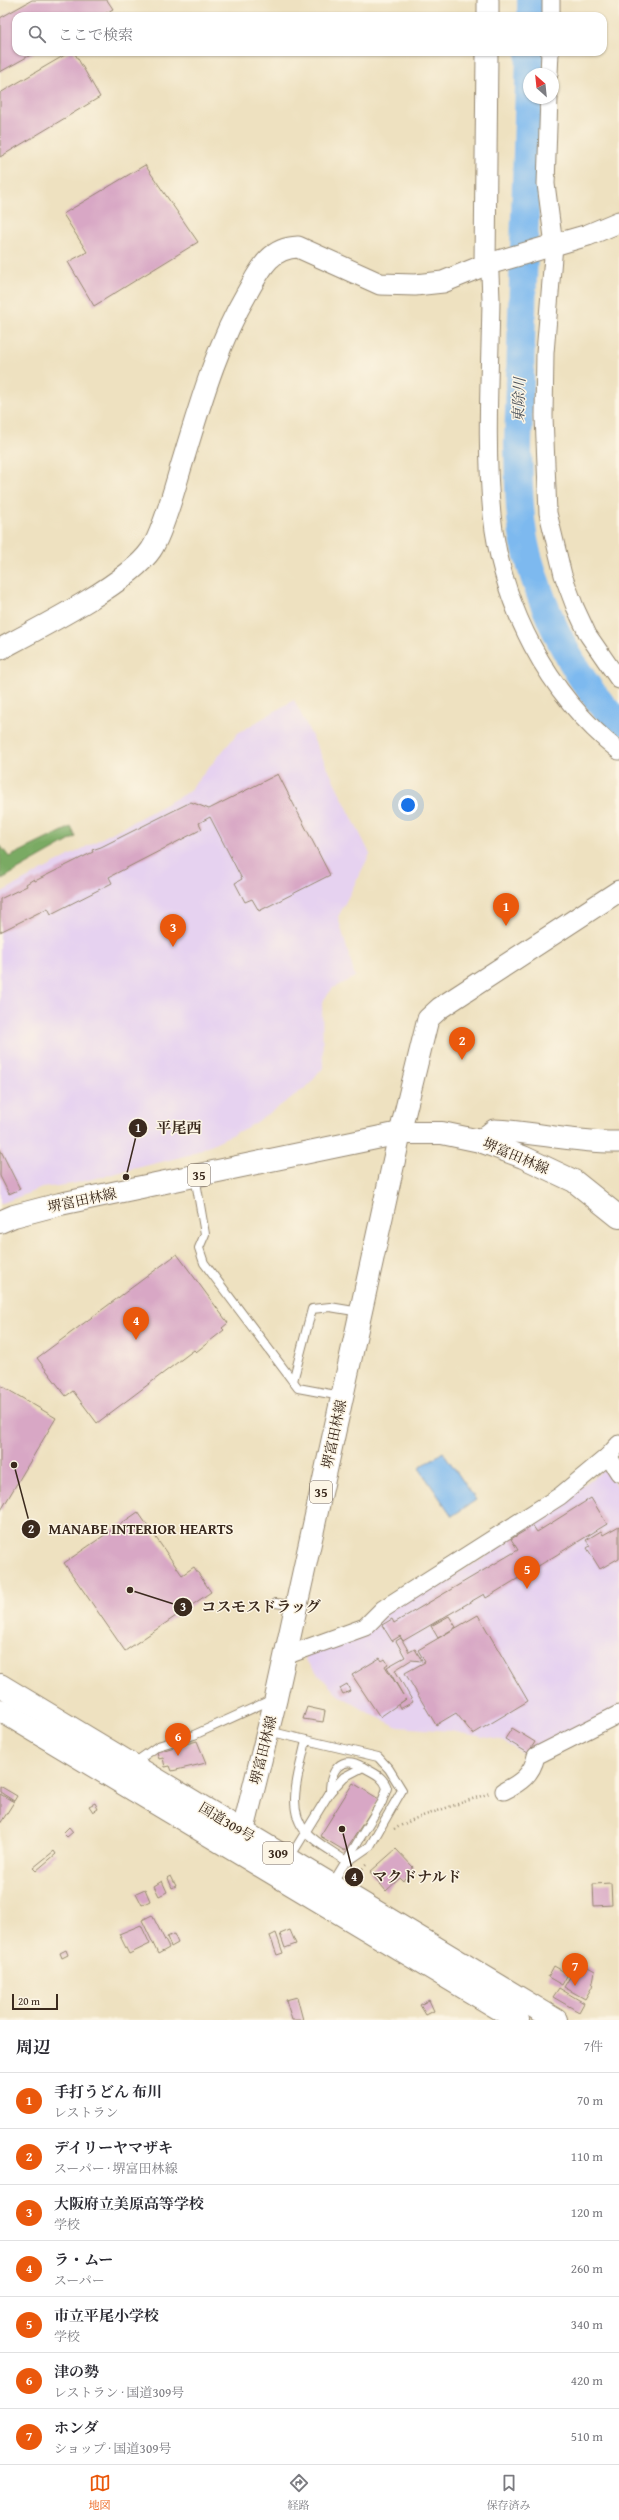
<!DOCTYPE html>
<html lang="ja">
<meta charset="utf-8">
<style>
:root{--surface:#fff;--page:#f7f7f7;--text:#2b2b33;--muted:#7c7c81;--line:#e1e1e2;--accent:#ea580c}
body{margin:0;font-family:"Gentium Book Plus","Noto Serif JP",serif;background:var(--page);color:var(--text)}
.compass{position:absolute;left:523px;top:68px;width:36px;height:36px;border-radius:50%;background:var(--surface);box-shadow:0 1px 3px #0004;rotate:333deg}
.scale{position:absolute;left:12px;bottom:10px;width:46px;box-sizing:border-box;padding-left:4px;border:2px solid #3b2a1e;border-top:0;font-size:11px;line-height:14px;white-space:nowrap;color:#3b2a1e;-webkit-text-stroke:3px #fcf5e5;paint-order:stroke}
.you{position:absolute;left:408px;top:805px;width:14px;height:14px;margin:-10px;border:3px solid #fff;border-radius:50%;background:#1a73e8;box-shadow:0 0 0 6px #1a73e833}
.badge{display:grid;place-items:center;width:26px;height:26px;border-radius:50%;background:var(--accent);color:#fff;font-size:13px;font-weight:700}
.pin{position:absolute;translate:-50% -33px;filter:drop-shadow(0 1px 2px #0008)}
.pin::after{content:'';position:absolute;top:21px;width:14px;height:12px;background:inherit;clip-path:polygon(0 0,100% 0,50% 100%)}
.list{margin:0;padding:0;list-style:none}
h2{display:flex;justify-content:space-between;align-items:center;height:52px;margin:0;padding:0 16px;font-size:17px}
h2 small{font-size:13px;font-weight:400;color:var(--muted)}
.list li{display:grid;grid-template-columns:26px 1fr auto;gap:12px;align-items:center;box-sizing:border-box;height:56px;padding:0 16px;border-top:1px solid var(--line)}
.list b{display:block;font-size:15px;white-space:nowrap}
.list p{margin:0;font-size:13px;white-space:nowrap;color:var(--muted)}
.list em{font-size:13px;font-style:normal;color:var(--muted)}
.icon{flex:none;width:22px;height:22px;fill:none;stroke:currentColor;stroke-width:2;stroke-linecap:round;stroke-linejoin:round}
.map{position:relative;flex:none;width:619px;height:2020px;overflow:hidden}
.search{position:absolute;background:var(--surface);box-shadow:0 1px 3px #0004;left:12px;right:12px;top:12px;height:44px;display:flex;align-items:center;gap:10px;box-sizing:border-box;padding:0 14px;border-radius:12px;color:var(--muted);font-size:15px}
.sheet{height:444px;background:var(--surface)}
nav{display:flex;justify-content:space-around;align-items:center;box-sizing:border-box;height:56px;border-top:1px solid var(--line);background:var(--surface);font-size:11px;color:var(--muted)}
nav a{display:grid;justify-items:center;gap:2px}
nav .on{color:var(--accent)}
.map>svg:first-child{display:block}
.built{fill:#e6d2f0}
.forest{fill:#7aaa63;stroke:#5a6a40}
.water{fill:#7db9ef;stroke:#5c7286}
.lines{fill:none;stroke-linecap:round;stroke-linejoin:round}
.river{stroke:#7db9ef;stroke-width:28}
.building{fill:#d8a7c5}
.service-casing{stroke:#94866f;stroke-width:10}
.minor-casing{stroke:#94866f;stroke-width:19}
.tertiary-casing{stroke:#94866f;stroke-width:23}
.primary-casing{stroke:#94866f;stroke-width:24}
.trunk-casing{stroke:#94866f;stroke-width:24}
.path{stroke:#94866f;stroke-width:2.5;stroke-dasharray:1 3;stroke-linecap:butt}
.service{stroke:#fff;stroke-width:8}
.minor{stroke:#fff;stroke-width:17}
.tertiary{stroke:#fff;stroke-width:21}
.primary{stroke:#fff;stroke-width:22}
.trunk{stroke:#fff;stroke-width:22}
.labels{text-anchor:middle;stroke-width:3;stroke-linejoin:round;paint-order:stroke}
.shield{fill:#fcf5e5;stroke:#75675a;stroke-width:1}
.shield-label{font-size:13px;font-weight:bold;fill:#3b2a1e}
.street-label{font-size:14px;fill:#3b2a1e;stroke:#fcf5e5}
.water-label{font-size:15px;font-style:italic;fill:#4f555d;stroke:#fcf5e5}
.leader{fill:none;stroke:#3b2a1e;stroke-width:1.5}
.callout-dot{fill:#3b2a1e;stroke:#fcf5e5;stroke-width:1.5}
.mark-label{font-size:12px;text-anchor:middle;font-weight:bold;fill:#fff}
.callout-label{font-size:15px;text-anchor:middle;font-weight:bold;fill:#3b2a1e;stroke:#fcf5e5;stroke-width:3;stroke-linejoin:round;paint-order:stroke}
</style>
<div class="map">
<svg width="619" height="2020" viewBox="0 0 619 2020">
<rect width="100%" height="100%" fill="#fcf5e5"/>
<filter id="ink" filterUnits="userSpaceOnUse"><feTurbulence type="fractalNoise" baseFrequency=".025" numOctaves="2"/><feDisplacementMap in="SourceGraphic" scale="8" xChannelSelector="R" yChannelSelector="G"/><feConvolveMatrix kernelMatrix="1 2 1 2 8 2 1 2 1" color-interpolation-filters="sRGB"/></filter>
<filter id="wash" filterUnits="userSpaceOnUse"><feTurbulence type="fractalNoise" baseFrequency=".012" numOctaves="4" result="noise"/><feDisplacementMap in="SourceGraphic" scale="16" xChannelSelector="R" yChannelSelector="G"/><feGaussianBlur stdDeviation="0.9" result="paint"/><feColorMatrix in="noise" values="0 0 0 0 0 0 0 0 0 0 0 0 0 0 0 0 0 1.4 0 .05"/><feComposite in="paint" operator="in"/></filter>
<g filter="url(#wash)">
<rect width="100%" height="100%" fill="#eee1c0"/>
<!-- built -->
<g class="built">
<polygon points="294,700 370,854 338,917 355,977 333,988 322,1002 323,1068 308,1086 254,1124 189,1155 72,1184 42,1188 0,1204 0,893 188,792 238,733"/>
<polygon points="604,1470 619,1488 619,1709 528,1756 500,1740 450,1731 398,1727 369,1713 336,1693 305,1660 307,1654 477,1562"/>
</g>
<!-- forest -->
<polygon class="forest" points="71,827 76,837 0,880 0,845 9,857"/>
<!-- water -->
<polygon class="water" points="443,1452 476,1500 452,1516 419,1468"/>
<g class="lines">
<!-- river -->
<g class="river">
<polyline points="531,16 531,0"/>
<path d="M530 52 518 444C519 480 518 518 527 553 542 609 575 683 619 722"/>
</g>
</g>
<g id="blocks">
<!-- building -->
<g class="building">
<polygon points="32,0 107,0 113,9 101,16 16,16 16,52 36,52 0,72 0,18"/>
<polygon points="70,52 74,52 100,97 0,157 0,93"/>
<polygon points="145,165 198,242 94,306 68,262 87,252 63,214"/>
<polygon points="278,774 330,875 259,911 252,899 245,902 235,883 242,879 210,817 199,823 202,829 109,877 112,883 51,914 48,908 0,932 0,899 27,886 26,884 34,879 35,881 93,852 92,850 101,847 191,802 209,809"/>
<polygon points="0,1149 20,1189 9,1194 0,1176"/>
<polygon points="177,1254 228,1323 222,1328 224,1330 196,1352 194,1350 97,1423 73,1391 66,1396 37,1358"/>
<polygon points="0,1385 56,1418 0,1512"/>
<polygon points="591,1498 607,1524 486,1598 484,1594 403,1641 400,1636 392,1641 382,1625 392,1619 394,1623 518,1550 511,1539 533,1526 537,1532"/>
<polygon points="138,1512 182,1575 194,1567 211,1592 125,1651 64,1563"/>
<polygon points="619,1526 619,1558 600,1569 587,1548 590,1546 586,1540 601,1531 603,1535"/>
<polygon points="478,1615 528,1701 473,1734 456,1713 436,1725 405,1673 425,1662 418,1650"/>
<polygon points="449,1616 456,1627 438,1638 431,1626"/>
<polygon points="401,1638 409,1652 415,1649 422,1661 411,1660 395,1670 413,1702 400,1709 398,1705 406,1699 380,1717 352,1675 380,1658 382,1661 385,1659 388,1664 385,1666 403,1695 387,1667 405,1657 396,1641"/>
<polygon points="347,1684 350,1691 343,1694 340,1688"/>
<polygon points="307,1707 325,1711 323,1722 303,1719"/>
<polygon points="512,1728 535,1742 528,1753 505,1739"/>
<polygon points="197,1741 206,1763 172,1771 170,1766 165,1767 163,1758 159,1759 157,1752"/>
<polygon points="353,1783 379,1799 345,1851 320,1836"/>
<polygon points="0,1786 17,1796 14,1801 0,1792"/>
<polygon points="0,1794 14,1802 0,1824"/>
<polygon points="95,1803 98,1809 93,1812 89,1806"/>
<polygon points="69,1827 73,1832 67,1837 63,1833"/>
<polygon points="396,1849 413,1867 403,1881 400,1878 386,1891 370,1872"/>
<polygon points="54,1851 56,1854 36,1871 33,1868"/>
<polygon points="171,1876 176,1886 172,1888 168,1878"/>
<polygon points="162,1881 167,1892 159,1896 154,1886"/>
<polygon points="611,1883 612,1905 594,1906 593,1884"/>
<polygon points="145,1889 150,1901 142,1905 136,1893"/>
<polygon points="152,1915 169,1948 158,1954 142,1920"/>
<polygon points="141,1925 150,1944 129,1954 119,1934"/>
<polygon points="290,1930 296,1944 285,1948 280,1934"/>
<polygon points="276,1933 283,1953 277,1955 270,1936"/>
<polygon points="174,1934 178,1943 171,1947 167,1937"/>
<polygon points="66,1950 68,1955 62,1958 60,1953"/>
<polygon points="554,1966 568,1974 562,1985 548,1977"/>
<polygon points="586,1966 595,1971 592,1987 585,1999 564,1987 570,1977"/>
<polygon points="559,1988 584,2003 579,2012 553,1997"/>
<polygon points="297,1997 303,2020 292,2020 286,2000"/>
<polygon points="429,2000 434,2011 426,2015 420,2005"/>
</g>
</g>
</g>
<g filter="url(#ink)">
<use href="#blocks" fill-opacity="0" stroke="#94866f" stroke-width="1"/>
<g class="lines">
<defs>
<g id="service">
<polyline points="195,1176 205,1234 199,1248 204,1263 298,1388 341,1396"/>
<polyline points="293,1381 312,1309 330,1307 360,1312"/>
<polyline points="276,1603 295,1606"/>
<polyline points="268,1731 306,1740"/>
<path d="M306 1740 378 1757 389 1769 402 1790 370 1846 347 1862C334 1852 317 1844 306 1832 284 1808 301 1768 306 1740Z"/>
<polyline points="134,1763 158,1746 194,1735 273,1699"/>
<path d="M330 1792C330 1771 340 1754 363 1767"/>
<path d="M289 1859 330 1792 344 1777 363 1767C374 1773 383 1776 387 1788L382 1802 332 1884"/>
</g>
<g id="minor">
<polyline points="551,16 551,0"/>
<polyline points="549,74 550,52"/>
<polyline points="549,98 546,184 554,245 545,353 544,416 548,513 563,575 575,607 588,635 619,680"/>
<path d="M485 265 490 274 491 300C490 371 485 444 492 515 502 606 547 694 619 751"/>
<polyline points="608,1456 619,1473"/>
<polyline points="285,1656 365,1627 383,1609 560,1496 608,1456 619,1444"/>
<path d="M504 1791C520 1783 532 1775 536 1756L619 1714"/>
</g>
<g id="tertiary">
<polyline points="488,16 488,0"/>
<polyline points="485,265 487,52"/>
<path d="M0 649C38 629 129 583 151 550 162 534 174 491 180 470 199 409 215 348 247 293 260 270 269 248 298 247L380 284 415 285 443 282 485 265 588 235 619 222"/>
<polyline points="400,1133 428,1019 440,1008 619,891"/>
<path d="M480 1141 494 1130C536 1132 576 1143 619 1142"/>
</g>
<g id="primary">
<polyline points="0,1222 14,1216 60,1204 400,1133 442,1133 480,1141 523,1157 574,1181 619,1217"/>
<polyline points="234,1848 243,1831 276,1698 400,1133"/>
</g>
<g id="trunk">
<polyline points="0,1685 556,2020"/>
<polyline points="0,1710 518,2020"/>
</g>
</defs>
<!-- service casing -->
<use href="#service" class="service-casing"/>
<!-- minor casing -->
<use href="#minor" class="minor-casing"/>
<!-- tertiary casing -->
<use href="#tertiary" class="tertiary-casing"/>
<!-- primary casing -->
<use href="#primary" class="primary-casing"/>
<!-- trunk casing -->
<use href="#trunk" class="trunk-casing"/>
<!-- path -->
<g class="path">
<polyline points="394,1829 414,1819 490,1793"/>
<polyline points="354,1877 366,1865"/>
</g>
<!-- service -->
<use href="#service" class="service"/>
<!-- minor -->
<use href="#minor" class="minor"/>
<!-- tertiary -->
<use href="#tertiary" class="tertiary"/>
<!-- primary -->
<use href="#primary" class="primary"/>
<!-- trunk -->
<use href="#trunk" class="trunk"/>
</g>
</g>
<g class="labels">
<!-- shield labels -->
<g class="shield">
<rect x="188" y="1164" width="22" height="22" rx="3"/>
<rect x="310" y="1481" width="22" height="22" rx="3"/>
<rect x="263" y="1842" width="30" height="22" rx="3"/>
</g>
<g class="shield-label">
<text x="199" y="1180">35</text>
<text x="321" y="1497">35</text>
<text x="278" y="1858">309</text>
</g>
<!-- street labels -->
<g class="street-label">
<text transform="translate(516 1156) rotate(23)" y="5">堺富田林線</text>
<text transform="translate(82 1200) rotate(-12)" y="5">堺富田林線</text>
<text transform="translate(334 1434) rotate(-78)" y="5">堺富田林線</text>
<text transform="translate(263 1750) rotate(-76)" y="5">堺富田林線</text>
<text transform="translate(227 1822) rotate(31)" y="5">国道309号</text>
</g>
<!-- water labels -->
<g class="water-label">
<text transform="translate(519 400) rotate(-88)" y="5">東除川</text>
</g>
</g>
<!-- callouts -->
<path class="leader" d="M126 1177L138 1128M14 1465L31 1529M130 1590L183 1607M342 1829L354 1877"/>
<g class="callout-dot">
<circle cx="126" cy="1177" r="4"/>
<circle cx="14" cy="1465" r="4"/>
<circle cx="130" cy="1590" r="4"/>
<circle cx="342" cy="1829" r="4"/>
<circle cx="138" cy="1128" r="10"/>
<circle cx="31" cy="1529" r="10"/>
<circle cx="183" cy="1607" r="10"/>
<circle cx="354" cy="1877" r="10"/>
</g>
<g class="mark-label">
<text x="138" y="1132">1</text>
<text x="31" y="1533">2</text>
<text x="183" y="1611">3</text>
<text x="354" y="1881">4</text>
</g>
<g class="callout-label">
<text x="179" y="1133">平尾西</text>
<text x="141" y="1534">MANABE INTERIOR HEARTS</text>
<text x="261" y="1612">コスモスドラッグ</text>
<text x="417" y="1882">マクドナルド</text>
</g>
</svg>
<svg class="compass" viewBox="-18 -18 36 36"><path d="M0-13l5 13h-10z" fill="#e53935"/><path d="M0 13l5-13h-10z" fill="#7c7c81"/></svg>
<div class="scale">20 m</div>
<div class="you"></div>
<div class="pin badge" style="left:506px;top:926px">1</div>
<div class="pin badge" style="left:462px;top:1060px">2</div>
<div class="pin badge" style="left:173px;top:947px">3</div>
<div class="pin badge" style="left:136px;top:1340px">4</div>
<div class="pin badge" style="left:527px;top:1589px">5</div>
<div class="pin badge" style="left:178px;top:1756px">6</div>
<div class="pin badge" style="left:575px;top:1986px">7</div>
<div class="search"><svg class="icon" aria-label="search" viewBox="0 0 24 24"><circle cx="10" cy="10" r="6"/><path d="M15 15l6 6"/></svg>ここで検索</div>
</div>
<section class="sheet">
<h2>周辺<small>7件</small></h2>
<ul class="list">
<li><span class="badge">1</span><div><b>手打うどん 布川</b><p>レストラン</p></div><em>70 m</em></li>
<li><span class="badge">2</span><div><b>デイリーヤマザキ</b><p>スーパー · 堺富田林線</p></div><em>110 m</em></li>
<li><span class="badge">3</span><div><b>大阪府立美原高等学校</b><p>学校</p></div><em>120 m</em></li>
<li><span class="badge">4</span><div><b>ラ・ムー</b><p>スーパー</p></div><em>260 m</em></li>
<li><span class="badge">5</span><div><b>市立平尾小学校</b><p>学校</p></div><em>340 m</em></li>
<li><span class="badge">6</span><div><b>津の勢</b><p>レストラン · 国道309号</p></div><em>420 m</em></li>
<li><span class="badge">7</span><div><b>ホンダ</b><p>ショップ · 国道309号</p></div><em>510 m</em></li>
</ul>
</section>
<nav>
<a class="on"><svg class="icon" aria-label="map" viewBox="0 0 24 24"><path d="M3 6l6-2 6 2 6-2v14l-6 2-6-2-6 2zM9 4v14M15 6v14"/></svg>地図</a>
<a><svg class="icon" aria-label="directions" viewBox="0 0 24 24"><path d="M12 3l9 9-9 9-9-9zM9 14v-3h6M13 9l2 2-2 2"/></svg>経路</a>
<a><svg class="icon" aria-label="saved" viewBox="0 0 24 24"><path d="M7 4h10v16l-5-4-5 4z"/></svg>保存済み</a>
</nav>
